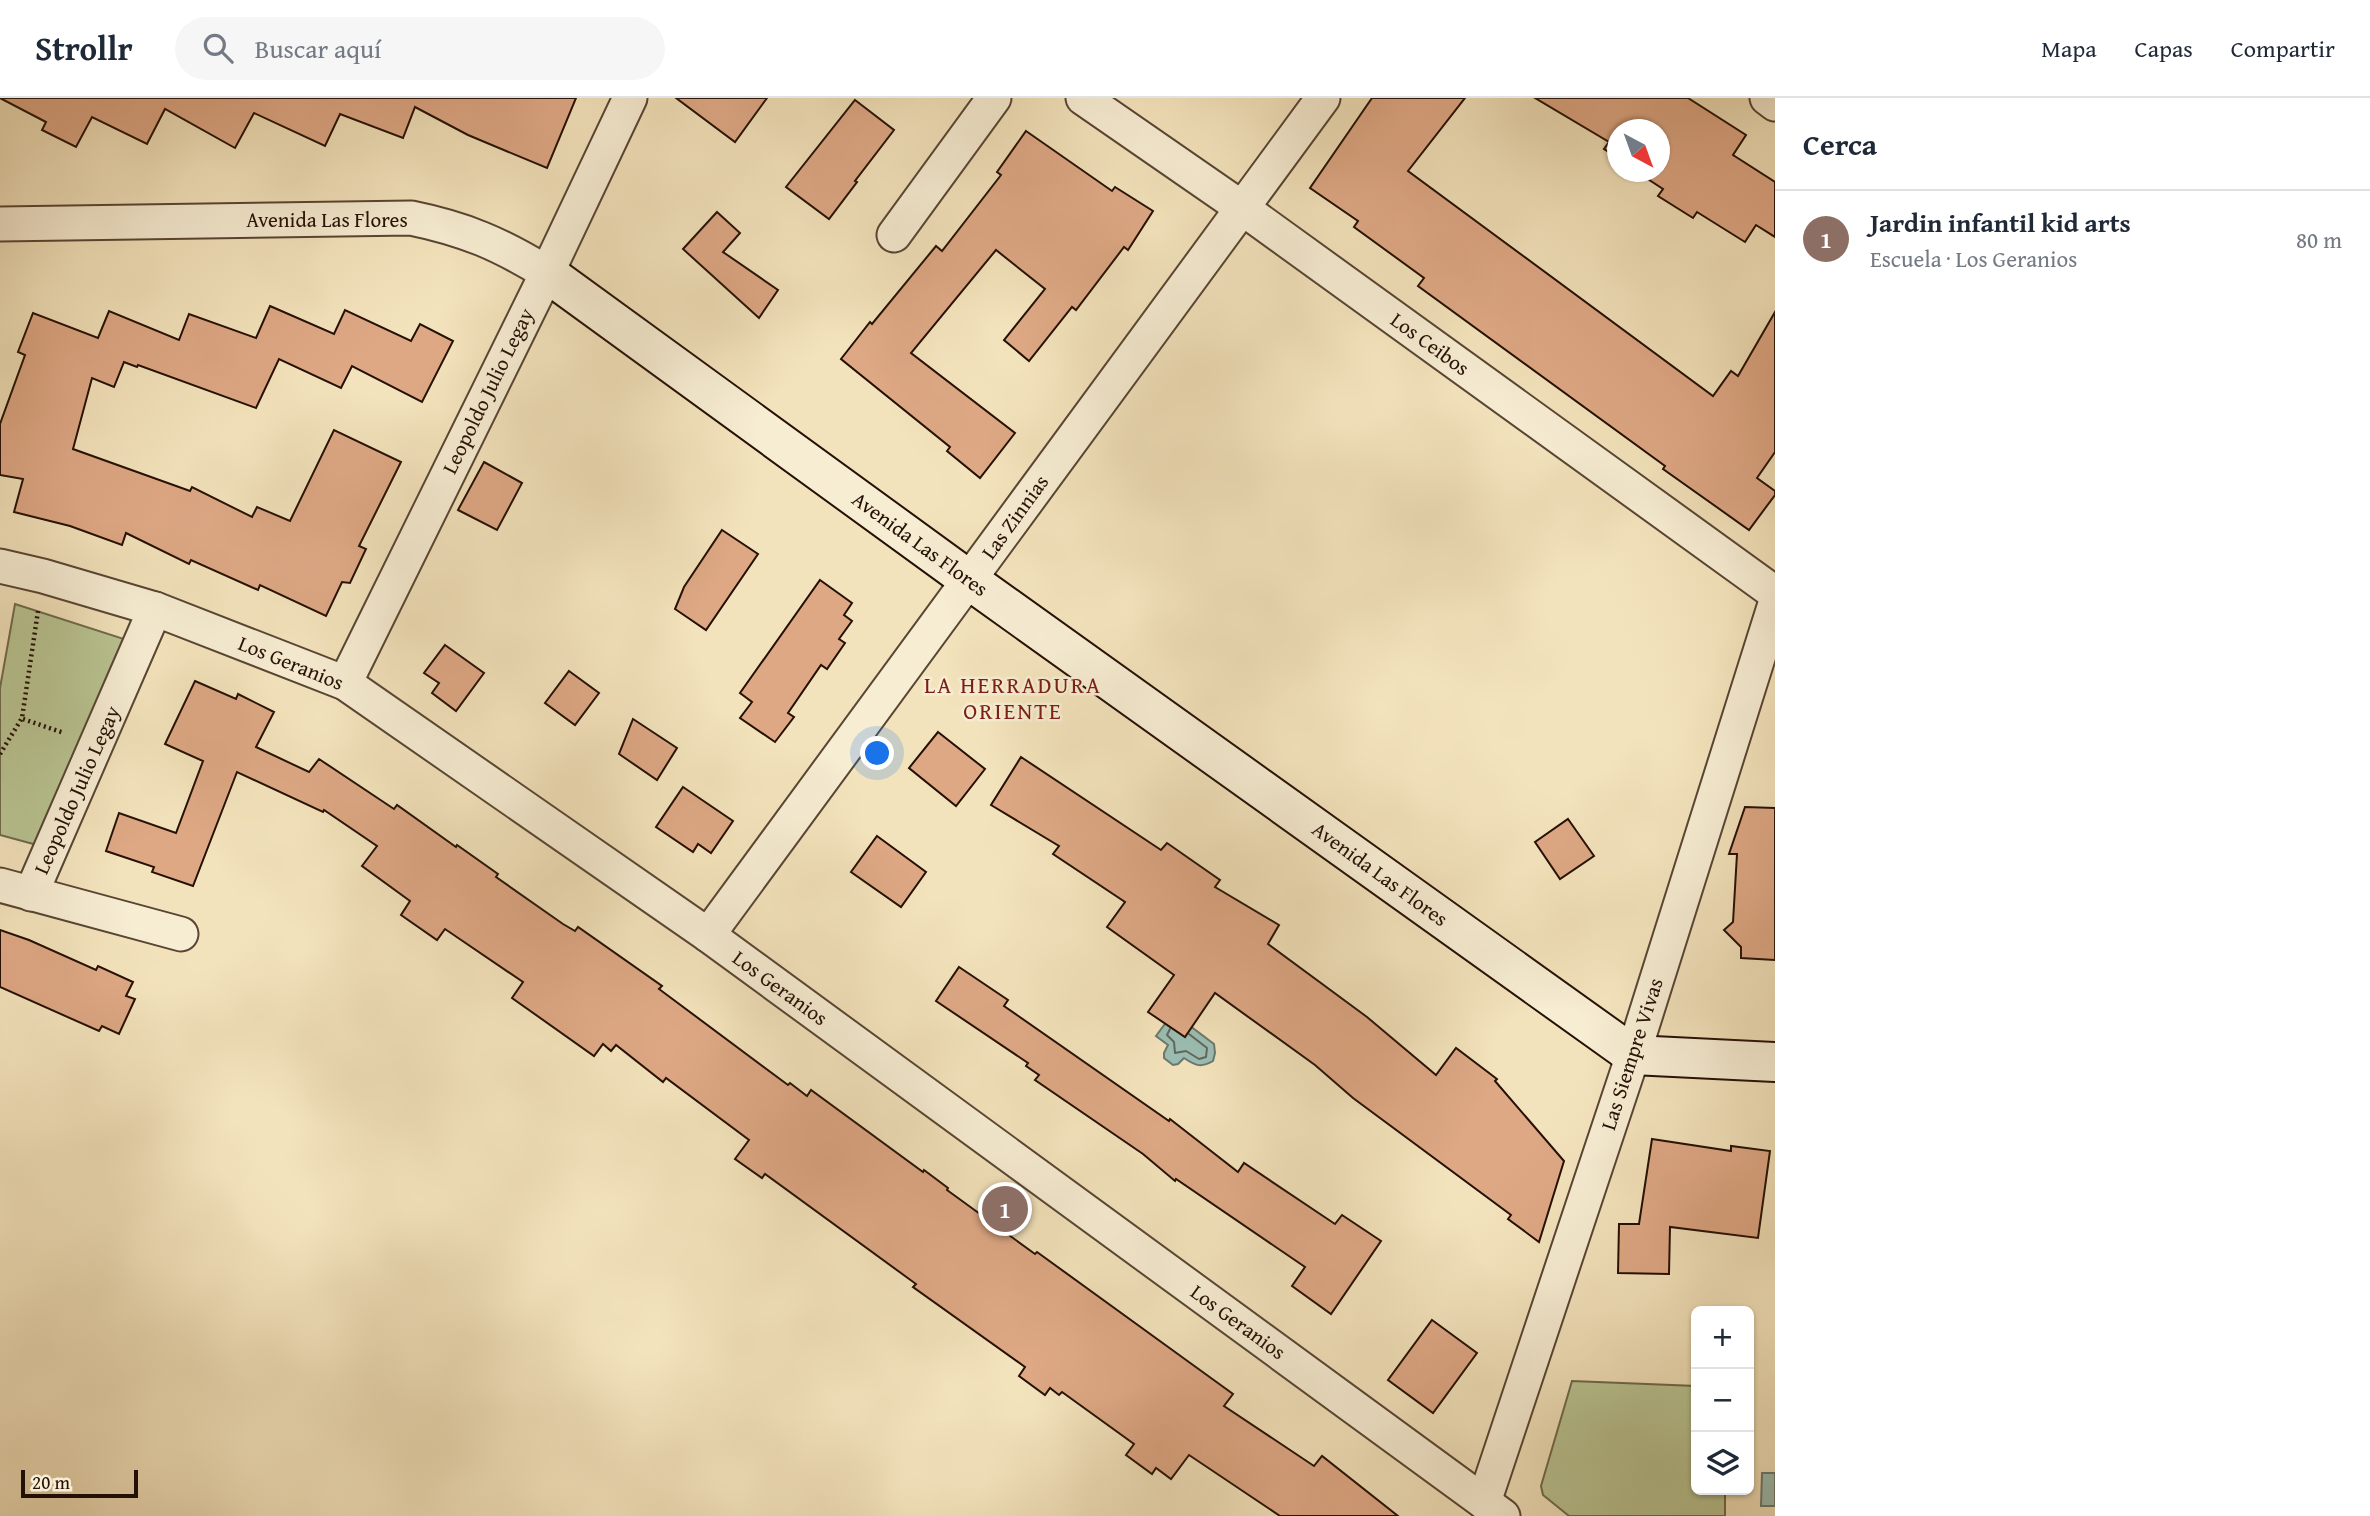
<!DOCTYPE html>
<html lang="es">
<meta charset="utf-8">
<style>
:root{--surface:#fff;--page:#f6f6f7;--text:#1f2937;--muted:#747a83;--line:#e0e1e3;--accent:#b45309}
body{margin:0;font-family:"Gentium Book Plus",serif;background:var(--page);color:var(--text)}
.controls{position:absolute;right:21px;bottom:21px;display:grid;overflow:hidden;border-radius:10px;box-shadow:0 2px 5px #0004}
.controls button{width:63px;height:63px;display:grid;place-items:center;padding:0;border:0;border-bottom:2px solid var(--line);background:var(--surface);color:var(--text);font:35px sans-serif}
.compass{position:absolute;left:1607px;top:21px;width:63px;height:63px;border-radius:50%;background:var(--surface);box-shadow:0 2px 5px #0004;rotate:139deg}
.scale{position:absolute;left:21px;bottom:18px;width:117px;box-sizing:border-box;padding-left:7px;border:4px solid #251005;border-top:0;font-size:19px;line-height:24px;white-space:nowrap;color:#251005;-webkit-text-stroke:5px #f7edd3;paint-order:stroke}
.you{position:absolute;left:878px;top:656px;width:24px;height:24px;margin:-18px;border:5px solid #fff;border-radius:50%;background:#1a73e8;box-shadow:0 0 0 10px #1a73e833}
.badge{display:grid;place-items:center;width:46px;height:46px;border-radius:50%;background:var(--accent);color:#fff;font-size:23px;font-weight:700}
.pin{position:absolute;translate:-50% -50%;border:4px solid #fff;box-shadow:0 2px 7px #0006}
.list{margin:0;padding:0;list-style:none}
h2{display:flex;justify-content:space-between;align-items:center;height:91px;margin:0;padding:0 28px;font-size:30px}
h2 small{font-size:23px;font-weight:400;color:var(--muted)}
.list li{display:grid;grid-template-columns:46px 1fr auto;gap:21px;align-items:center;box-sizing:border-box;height:98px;padding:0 28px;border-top:2px solid var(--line)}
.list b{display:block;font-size:26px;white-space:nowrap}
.list p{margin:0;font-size:23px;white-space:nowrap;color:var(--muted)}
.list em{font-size:23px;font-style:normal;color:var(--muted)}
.icon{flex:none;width:38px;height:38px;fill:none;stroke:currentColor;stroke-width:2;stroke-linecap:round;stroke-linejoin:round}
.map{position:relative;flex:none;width:1775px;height:1418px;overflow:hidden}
header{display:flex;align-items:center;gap:42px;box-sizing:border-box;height:98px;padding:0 35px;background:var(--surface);border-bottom:2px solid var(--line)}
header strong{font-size:33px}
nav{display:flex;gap:38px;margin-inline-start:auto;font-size:24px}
.search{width:490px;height:63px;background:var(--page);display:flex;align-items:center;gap:18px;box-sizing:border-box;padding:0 24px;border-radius:38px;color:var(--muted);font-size:26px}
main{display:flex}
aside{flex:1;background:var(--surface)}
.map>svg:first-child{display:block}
.green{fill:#b9c492;stroke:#6f6a4c;stroke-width:2}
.water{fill:#9bbeb4;stroke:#6c786e;stroke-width:2}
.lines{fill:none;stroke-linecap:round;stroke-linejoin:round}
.shore{stroke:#60675c;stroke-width:2}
.building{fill:#dea885;stroke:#251005;stroke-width:2}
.street-casing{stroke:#584533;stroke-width:37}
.secondary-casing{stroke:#251005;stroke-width:42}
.path{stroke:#251005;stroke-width:4.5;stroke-dasharray:2 3.5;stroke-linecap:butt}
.street{stroke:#f7edd3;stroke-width:33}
.secondary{stroke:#f7edd3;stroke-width:38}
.labels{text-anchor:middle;stroke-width:5;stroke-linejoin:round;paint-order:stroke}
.street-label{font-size:21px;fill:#251005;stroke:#f7edd3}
.neighbourhood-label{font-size:23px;letter-spacing:2px;fill:#7a1f14;stroke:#f7edd3}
</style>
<header>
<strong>Strollr</strong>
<div class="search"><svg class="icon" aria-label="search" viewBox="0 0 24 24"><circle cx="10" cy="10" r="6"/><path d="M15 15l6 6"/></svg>Buscar aquí</div>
<nav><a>Mapa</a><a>Capas</a><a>Compartir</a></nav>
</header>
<main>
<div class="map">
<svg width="1775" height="1418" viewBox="0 0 1775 1418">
<rect width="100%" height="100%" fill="#f3e3bc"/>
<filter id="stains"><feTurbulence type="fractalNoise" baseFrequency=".00286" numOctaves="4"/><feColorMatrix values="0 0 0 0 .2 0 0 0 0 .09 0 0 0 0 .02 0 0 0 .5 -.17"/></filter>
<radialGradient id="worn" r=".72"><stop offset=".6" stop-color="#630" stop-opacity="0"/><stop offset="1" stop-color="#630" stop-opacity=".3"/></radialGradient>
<!-- green -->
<g class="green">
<polygon points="15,506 124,541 37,747 0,737 0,590"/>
<polygon points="1572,1283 1696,1288 1696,1392 1725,1392 1725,1418 1569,1418 1543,1397 1541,1388"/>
</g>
<!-- water -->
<g class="water">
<path d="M1173 915 1214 946 1215 955 1213 963C1201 970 1196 968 1184 960L1178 966 1173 967 1164 960V955L1168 947 1156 938Z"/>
<polygon points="1762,1375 1775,1375 1775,1408 1761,1408"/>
</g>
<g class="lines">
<!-- shore -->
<polyline class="shore" points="1170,931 1167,937 1174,944 1175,955 1186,953 1199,961 1206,959 1207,950 1189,936"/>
</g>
<!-- building -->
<g class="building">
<polygon points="0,0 576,0 547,70 468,37 415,9 403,40 340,16 325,48 254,15 235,50 165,11 147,46 92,19 76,49 42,32 46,24"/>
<polygon points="676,0 767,0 735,44"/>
<polygon points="1372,0 1465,0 1408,73 1713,298 1731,273 1738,278 1775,214 1775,354 1757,380 1775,393 1775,397 1749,432 1663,371 1665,368 1418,188 1424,180 1354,129 1358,123 1310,90"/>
<polygon points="1535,0 1688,0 1746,37 1733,57 1775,84 1775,139 1756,127 1745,144 1697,114 1693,120 1658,98 1663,91 1637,74 1660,74 1660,32 1618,32 1618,60 1604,51 1609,44"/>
<polygon points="855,2 894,32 855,83 857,84 829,121 786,89"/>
<polygon points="1026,33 1112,93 1115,89 1153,113 1128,152 1124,149 1076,212 1072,209 1029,263 1004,242 1045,191 996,152 911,255 1015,335 980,380 947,353 950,349 841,261 870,224 872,226 936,148 942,153 1001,77 997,74"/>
<polygon points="717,114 740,135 723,154 778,192 759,220 683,151"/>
<polygon points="270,208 334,236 345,212 411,243 420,226 453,243 422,304 352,268 341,290 279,261 256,310 138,267 137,269 124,264 114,289 92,280 73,351 190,393 192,389 252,419 257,409 290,423 334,332 401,364 359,448 366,451 350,485 342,484 326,518 260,487 258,492 191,462 189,466 126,435 122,447 70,428 14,414 23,381 0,377 0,326 25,257 18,254 33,215 98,240 109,213 179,242 189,216 256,240"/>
<polygon points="484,364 522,385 497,432 458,412"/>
<polygon points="722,432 758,456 706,532 675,511 684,489"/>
<polygon points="820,482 852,505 844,517 852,523 839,541 845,545 827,571 821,567 788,615 794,619 775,644 740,620 752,604 740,595"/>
<polygon points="445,547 484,575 456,613 432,595 439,585 424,575"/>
<polygon points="569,573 599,595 575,627 545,605"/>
<polygon points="195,583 236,601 238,596 274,614 256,649 309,674 319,661 394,711 397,707 456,749 457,747 498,776 496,779 563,826 575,833 578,829 662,888 659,891 788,987 790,985 807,998 811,992 923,1074 924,1072 948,1090 947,1092 1035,1156 1037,1154 1193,1267 1233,1296 1224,1308 1314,1368 1322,1358 1398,1418 1280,1418 1189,1357 1171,1381 1156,1370 1152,1376 1126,1357 1134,1346 1062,1294 1059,1297 1050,1290 1045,1297 1019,1278 1025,1269 913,1189 916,1186 765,1076 762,1080 735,1061 749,1042 666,980 663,984 616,947 611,953 603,946 594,958 512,900 523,884 445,831 437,842 401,817 410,803 362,768 377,748 324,712 323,714 237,674 193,788 152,774 154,769 106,753 119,715 176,735 203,663 165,646"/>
<polygon points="633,621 677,650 657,682 619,656"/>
<polygon points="938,634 985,671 956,708 909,670"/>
<polygon points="1021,659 1161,752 1167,745 1220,782 1215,789 1279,827 1268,846 1367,919 1436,977 1456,950 1497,981 1495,983 1564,1063 1539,1144 1508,1121 1511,1117 1353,1000 1315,967 1215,895 1185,939 1148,914 1174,877 1107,829 1125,804 1053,756 1059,748 991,707"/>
<polygon points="683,689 733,723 711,755 698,746 693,754 656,729"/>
<polygon points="1745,709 1775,710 1775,862 1741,860 1741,849 1724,832 1733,824 1737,756 1729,756"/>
<polygon points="1568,721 1594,758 1560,781 1535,744"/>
<polygon points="877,738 926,774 901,809 851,774"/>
<polygon points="0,832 29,842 96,872 98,868 133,884 126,898 135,901 119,936 102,928 99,933 0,889"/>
<polygon points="959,869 1008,902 1004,908 1169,1023 1170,1021 1238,1074 1244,1065 1335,1126 1342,1117 1381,1143 1331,1216 1292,1188 1305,1169 1176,1081 1175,1083 1143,1056 1035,982 1039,977 1026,968 1028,965 936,903"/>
<polygon points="1652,1041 1731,1053 1731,1048 1770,1053 1758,1140 1670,1129 1669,1176 1618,1175 1619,1126 1639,1126"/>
<polygon points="1432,1222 1477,1255 1433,1315 1388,1282"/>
</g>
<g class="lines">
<defs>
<g id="street">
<polyline points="1083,0 1242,110 1775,495"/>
<polyline points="1767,0 1775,6"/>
<path d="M0 126 411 120C465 131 500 146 547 175"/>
<polyline points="894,137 994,0"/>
<polyline points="0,468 43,478 155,511 345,585 708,837 1503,1418"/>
<polyline points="345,585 547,175 630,0"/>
<polyline points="0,787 181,836"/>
<polyline points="31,796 155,511"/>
<polyline points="708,837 1323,0"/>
<polyline points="1484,1404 1633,957 1775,506"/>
</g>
<polyline id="secondary" points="547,175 969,482 1633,957 1775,964"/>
</defs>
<!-- street casing -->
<use href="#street" class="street-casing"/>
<!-- secondary casing -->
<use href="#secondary" class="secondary-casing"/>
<!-- path -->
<g class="path">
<polyline points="23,621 64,635"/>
<polyline points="0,656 22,620 38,513"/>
</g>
<!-- street -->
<use href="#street" class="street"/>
<!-- secondary -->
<use href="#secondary" class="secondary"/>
</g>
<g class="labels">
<!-- street labels -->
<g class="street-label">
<text x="327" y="129">Avenida Las Flores</text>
<text transform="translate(1430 246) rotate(36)" y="7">Los Ceibos</text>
<text transform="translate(488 293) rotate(-64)" y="7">Leopoldo Julio Legay</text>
<text transform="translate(1015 419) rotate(-54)" y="7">Las Zinnias</text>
<text transform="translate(920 446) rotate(36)" y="7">Avenida Las Flores</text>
<text transform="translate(291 565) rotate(22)" y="7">Los Geranios</text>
<text transform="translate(77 692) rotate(-66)" y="7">Leopoldo Julio Legay</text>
<text transform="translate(1380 776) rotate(36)" y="7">Avenida Las Flores</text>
<text transform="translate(780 890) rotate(36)" y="7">Los Geranios</text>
<text transform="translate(1632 956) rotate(-72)" y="7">Las Siempre Vivas</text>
<text transform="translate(1238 1224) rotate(36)" y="7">Los Geranios</text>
</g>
<!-- neighbourhood labels -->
<g class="neighbourhood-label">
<text x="1013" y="595">LA HERRADURA<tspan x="1013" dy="26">ORIENTE</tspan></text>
</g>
</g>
<rect width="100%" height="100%" filter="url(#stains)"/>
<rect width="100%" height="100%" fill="url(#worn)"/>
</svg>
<div class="controls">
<button>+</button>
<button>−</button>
<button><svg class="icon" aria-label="layers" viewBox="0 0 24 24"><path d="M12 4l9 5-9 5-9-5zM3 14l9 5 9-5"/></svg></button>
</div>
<svg class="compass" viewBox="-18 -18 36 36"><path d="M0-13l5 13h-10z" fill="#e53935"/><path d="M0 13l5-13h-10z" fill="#747a83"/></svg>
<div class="scale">20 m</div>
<div class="you"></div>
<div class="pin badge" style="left:1005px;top:1111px;background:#8d6e63">1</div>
</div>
<aside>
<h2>Cerca<small></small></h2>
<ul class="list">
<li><span class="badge" style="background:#8d6e63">1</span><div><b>Jardin infantil kid arts</b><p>Escuela · Los Geranios</p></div><em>80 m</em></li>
</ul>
</aside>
</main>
